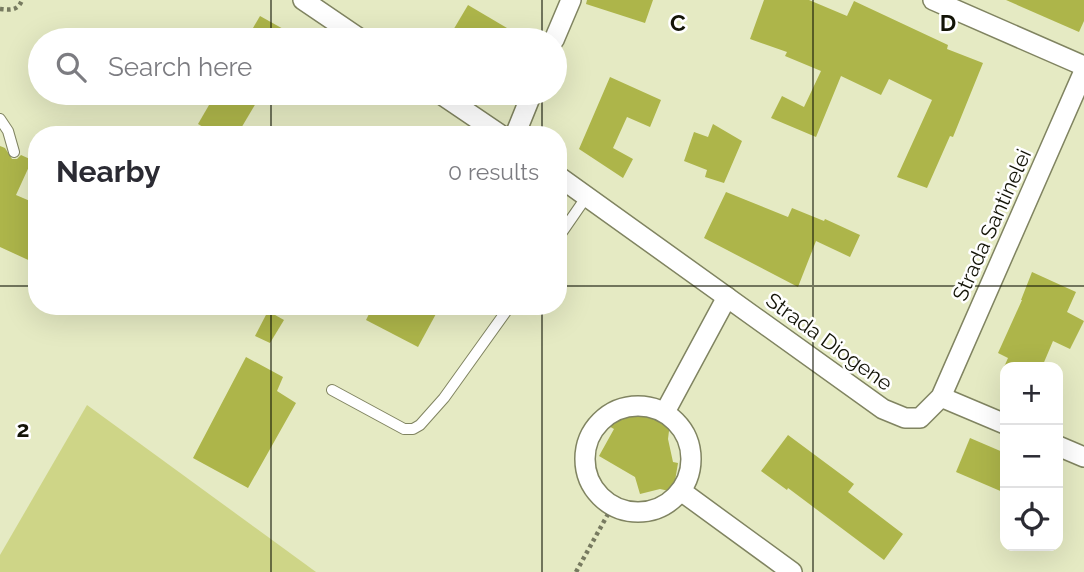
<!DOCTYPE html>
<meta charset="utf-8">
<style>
:root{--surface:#fff;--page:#f7f7f7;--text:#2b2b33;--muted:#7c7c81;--line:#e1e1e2}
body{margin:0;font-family:Raleway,sans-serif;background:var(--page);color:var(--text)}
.controls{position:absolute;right:21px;bottom:21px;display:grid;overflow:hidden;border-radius:14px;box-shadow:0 7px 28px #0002}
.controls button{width:63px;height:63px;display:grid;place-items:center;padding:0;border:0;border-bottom:2px solid var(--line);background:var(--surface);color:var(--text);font:35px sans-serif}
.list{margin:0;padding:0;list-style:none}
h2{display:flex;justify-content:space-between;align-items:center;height:91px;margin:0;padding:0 28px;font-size:30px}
h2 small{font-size:23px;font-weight:400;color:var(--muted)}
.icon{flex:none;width:38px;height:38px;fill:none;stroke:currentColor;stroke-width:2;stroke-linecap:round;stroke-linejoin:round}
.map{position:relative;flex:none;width:1084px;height:572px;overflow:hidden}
.search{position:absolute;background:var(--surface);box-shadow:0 7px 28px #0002;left:28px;top:28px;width:539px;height:77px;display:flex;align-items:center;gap:18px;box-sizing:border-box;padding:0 24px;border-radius:38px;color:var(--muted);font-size:26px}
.panel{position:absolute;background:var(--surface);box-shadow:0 7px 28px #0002;left:28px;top:126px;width:539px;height:189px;border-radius:28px}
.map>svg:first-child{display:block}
.green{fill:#ced587}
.building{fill:#adb54a}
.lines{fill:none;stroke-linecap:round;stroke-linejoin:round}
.service-casing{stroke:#808461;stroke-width:12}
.minor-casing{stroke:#808461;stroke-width:22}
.path{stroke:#777a60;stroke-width:4.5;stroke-dasharray:3.5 3.5;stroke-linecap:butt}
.service{stroke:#fff;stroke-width:10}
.minor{stroke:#fff;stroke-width:19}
.grid{fill:none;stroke:#131407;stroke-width:2;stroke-opacity:0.55}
.labels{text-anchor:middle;stroke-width:5;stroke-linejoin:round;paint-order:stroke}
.street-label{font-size:21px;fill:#131407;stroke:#fff}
.grid-label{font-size:23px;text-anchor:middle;font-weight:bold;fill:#131407;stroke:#fff;stroke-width:5;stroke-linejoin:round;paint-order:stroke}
</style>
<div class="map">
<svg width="1084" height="572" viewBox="0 0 1084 572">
<rect width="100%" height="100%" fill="#e5eac3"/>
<!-- green -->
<polygon class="green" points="87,405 316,572 0,572 0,555"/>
<!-- building -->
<g class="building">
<polygon points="587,0 653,0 645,23 586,4"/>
<polygon points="764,0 809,0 847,16 854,1 948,45 947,49 983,63 953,137 950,136 927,188 897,177 932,100 889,79 881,95 841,76 816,137 771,118 782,96 804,107 821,71 785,56 787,52 750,39"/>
<polygon points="1006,0 1084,0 1084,21 1079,32"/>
<polygon points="468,5 507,28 500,40 466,40 452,32"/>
<polygon points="260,16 303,40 246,40"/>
<polygon points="610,77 661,100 650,127 627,117 613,148 633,159 623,178 579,149"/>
<polygon points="216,93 262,93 237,135 217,135 198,124"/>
<polygon points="713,124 742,141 724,183 705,177 707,170 684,161 694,132 708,137"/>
<polygon points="0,146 5,148 12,159 17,159 21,155 32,160 16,195 37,204 37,264 0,247"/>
<polygon points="726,192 788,217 792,208 824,221 825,219 860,235 850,257 816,241 798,287 704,238"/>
<polygon points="1032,272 1076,292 1067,312 1084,321 1070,349 1053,341 1042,367 1004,367 1008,358 998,353 1022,300 1021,300"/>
<polygon points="373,306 427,306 437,312 418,347 366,320"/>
<polygon points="268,311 284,320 270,343 255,336"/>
<polygon points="246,357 283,377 277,391 296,403 248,488 193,458"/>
<polygon points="629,412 654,416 660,423 670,423 668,439 673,462 678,463 675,481 669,491 660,489 640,494 635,477 599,456 614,429 607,425 622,414"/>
<polygon points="788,435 854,484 848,492 903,534 884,560 788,488 787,490 761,471"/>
<polygon points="970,438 1005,453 1005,493 956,472"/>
</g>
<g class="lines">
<defs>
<g id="service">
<polyline points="0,119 8,131 14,152"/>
<polyline points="558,238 587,196"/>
<polyline points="332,390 404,429 413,429 420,425 444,398 510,306"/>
</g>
<g id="minor">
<polyline points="303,0 362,40"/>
<polyline points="933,0 1084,66"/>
<polyline points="554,40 571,0"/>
<polyline points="439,93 501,135"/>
<polyline points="515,135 532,93"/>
<polyline points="558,176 883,409 905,418 920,418 941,397 1084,71"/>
<polyline points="941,397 1005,424"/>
<circle cx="638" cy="459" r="53"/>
<polyline points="665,412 727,297"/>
<polyline points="1058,446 1084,457"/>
<polyline points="681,491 792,572"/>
</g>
</defs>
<!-- service casing -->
<use href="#service" class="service-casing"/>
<!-- minor casing -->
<use href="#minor" class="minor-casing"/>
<!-- path -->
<g class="path">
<path d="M0 9C10 10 18 11 22 0"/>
<polyline points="576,572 613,505"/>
</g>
<!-- service -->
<use href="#service" class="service"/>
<!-- minor -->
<use href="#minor" class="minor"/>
</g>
<!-- grid -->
<path class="grid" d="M271 0V40M542 0V40M813 0V572M271 93V135M542 93V135M0 286H37M558 286H1084M271 306V572M542 306V572"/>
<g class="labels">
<!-- street labels -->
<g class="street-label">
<text transform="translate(992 225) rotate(-66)" y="7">Strada Santinelei</text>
<text transform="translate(829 342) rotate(36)" y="7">Strada Diogene</text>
</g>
</g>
<g class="grid-label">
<text x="678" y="31">C</text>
<text x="948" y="31">D</text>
<text x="23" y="437">2</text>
</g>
</svg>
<div class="controls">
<button>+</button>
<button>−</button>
<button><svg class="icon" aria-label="locate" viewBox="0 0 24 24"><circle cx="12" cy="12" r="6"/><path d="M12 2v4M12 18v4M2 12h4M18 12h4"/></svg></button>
</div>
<div class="search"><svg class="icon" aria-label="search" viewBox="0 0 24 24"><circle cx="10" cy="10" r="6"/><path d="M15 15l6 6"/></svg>Search here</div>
<section class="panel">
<h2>Nearby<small>0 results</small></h2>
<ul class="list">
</ul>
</section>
</div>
